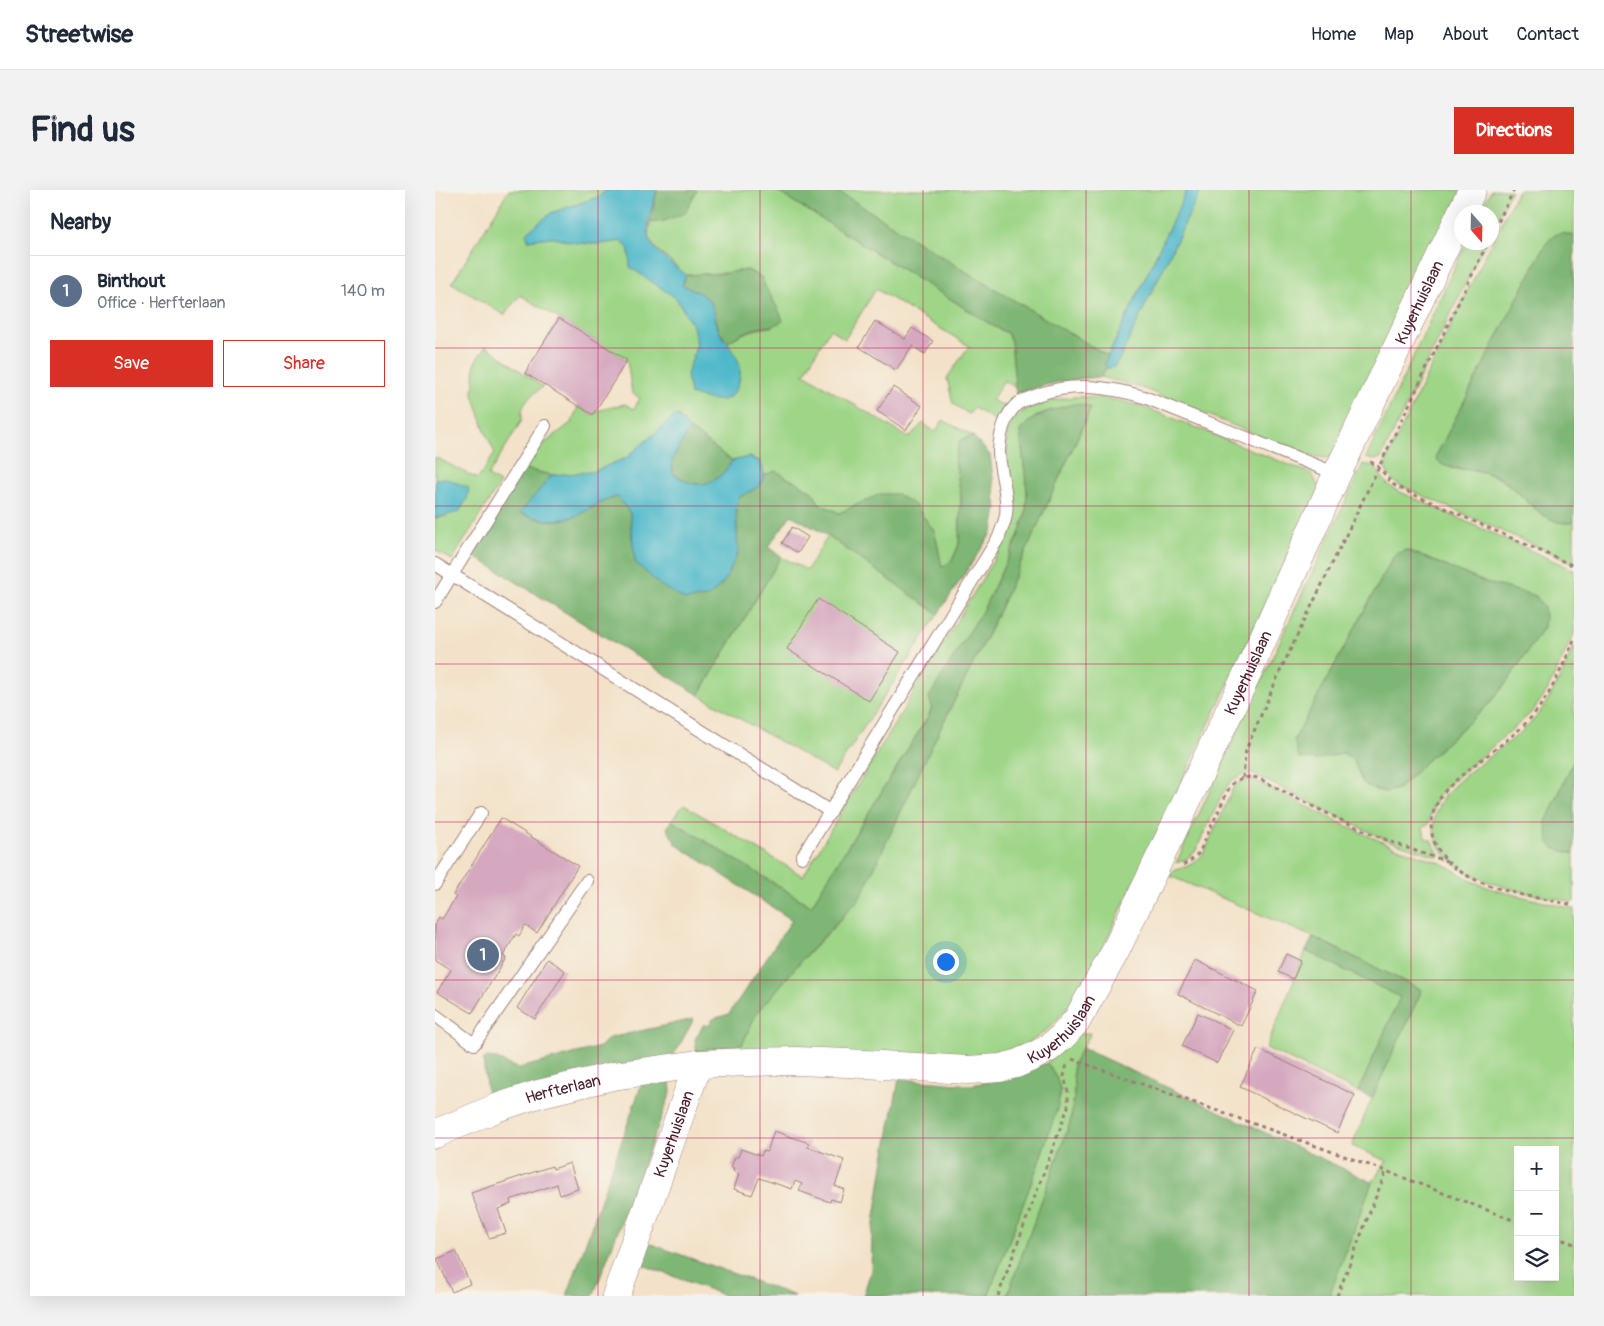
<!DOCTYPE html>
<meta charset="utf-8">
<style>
:root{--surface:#fff;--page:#f2f2f3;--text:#1f2937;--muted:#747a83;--line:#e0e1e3;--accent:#d93025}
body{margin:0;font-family:Pangolin,sans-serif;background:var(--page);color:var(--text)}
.controls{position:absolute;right:15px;bottom:15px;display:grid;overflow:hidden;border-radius:0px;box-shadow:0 5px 20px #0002}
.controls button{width:45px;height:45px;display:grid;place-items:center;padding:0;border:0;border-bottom:1px solid var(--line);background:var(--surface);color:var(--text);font:25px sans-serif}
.compass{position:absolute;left:1019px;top:15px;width:45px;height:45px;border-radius:50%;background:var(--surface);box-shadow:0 5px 20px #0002;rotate:160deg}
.you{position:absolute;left:510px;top:771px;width:18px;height:18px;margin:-12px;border:4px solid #fff;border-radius:50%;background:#1a73e8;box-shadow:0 0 0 8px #1a73e833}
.badge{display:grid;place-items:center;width:32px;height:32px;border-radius:50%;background:var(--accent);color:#fff;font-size:16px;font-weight:700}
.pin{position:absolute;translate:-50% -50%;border:2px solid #fff;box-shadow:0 1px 5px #0006}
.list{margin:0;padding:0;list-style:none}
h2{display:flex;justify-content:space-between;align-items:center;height:65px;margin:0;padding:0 20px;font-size:21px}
h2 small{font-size:16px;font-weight:400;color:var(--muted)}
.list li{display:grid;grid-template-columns:32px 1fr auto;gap:15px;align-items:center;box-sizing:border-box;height:70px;padding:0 20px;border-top:1px solid var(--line)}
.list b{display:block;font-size:19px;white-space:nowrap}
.list p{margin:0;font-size:16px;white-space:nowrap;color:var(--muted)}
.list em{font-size:16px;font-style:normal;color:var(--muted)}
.actions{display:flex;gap:10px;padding:15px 20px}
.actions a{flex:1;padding:11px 0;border:1px solid var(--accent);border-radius:0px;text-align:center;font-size:18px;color:var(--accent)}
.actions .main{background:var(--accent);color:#fff}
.icon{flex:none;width:28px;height:28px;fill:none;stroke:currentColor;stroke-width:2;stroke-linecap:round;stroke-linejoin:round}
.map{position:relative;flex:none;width:1139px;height:1106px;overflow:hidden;border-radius:0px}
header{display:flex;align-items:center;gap:30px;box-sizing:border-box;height:70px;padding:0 25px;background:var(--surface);border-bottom:1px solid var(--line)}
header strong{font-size:24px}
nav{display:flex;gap:28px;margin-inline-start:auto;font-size:18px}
.intro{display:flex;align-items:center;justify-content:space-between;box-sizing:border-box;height:120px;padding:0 30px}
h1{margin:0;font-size:35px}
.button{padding:12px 22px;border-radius:0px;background:var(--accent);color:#fff;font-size:18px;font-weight:700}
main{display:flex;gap:30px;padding:0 30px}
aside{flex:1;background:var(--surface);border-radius:0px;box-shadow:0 5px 20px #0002}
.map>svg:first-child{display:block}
.green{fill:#9ed587;stroke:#747a59;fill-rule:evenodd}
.forest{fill:#7eb674;stroke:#646a50}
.water{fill:#4fb9cb;stroke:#4c6c7b}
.building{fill:#d5a8c0}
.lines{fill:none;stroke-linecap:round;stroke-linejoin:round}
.service-casing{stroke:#9e807a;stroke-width:14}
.tertiary-casing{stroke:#9e807a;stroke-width:29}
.path{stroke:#9e807a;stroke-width:3;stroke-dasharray:4 4;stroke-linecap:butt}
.service{stroke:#fff;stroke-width:12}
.tertiary{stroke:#fff;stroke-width:28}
.grid{fill:none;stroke:#c2185b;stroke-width:1;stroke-opacity:0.55}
.labels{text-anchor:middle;stroke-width:4.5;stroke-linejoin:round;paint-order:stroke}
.street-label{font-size:16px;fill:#4a1f2b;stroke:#f7f3e8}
</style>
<header>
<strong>Streetwise</strong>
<nav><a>Home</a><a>Map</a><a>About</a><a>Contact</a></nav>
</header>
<div class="intro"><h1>Find us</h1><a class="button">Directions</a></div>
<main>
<aside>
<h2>Nearby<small></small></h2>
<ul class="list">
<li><span class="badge" style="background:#5c6f8a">1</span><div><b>Binthout</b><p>Office · Herfterlaan</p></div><em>140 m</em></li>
</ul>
<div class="actions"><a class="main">Save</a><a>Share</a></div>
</aside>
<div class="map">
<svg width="1139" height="1106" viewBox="0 0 1139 1106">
<rect width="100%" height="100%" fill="#f7f3e8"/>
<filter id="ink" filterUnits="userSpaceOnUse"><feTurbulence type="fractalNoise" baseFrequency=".02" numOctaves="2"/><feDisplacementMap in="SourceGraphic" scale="10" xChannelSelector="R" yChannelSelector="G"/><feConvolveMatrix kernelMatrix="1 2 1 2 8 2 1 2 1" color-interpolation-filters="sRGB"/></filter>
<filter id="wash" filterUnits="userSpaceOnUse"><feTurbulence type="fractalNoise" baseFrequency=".0096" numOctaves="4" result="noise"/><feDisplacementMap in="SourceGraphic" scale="20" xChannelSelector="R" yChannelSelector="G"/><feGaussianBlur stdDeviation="1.12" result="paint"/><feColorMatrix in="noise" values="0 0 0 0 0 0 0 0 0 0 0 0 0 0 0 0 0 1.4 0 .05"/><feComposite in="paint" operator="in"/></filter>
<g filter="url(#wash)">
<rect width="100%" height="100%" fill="#f3e2c9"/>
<!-- green -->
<g class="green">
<path d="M74 0H172L163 7 116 23 93 50 115 47 142 53 165 54 187 51 194 59 196 77 241 108 258 136 262 154 252 185 304 174 293 152C307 143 321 138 337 137L338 109 330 98 326 87 312 80 290 83 251 85 220 58 213 47 215 33 229 31 261 0H340L560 137 572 143 576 151 581 198 569 190 557 210 570 217 565 224 563 232 539 218 534 224 518 214 512 188 534 156 441 99 410 149 395 139 369 184 474 248 488 233 500 242 508 230 538 246 525 251 520 269 526 307 524 354 517 371 507 377 420 317 404 323 385 314 377 302 365 294 354 289 341 281 329 285 325 271 314 267 297 271 255 239 242 225 191 268 157 282 117 285 89 279 98 262 137 232 143 216 158 225 161 221 190 214 199 219 205 208 197 203 192 170 85 105 69 125 17 93Z"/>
<polygon points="401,0 752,0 673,166 528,80"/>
<polygon points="766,0 1027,0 901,265 892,268 873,266 707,198 666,187 671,178 675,178 684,170"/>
<polygon points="1056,0 1076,0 1057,40 1056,22 1045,22"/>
<path d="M1083 0H1139V46L1127 43 1110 55 1001 266C1005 269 1011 275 1016 278 1023 281 1032 279 1039 280 1050 282 1062 286 1071 293 1089 306 1113 339 1139 332V373L964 295C956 289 950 284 950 273L1022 122Z"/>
<polygon points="1031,53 1050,53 946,268 939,270 931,268"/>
<path d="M51 156 108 197C95 206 85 213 87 230L53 286 65 293 17 370 0 360V328L11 327 10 288 0 289V267L43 289 60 263 50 241 38 204 40 172Z"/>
<path d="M638 207C690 205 723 223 770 241 806 256 842 270 877 284L885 300 663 768C642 805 622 844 579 859 565 864 549 866 534 868L262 862 271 859 307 855 320 826 366 771 405 731 506 537 555 440 656 218C627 218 605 216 585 241L592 301 591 323 583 347 549 418 497 517 494 525 376 716 236 630 249 615 368 686 567 356C572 344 578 332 578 319 578 306 575 293 573 280 564 225 588 214 638 207Z"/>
<path d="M928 274 939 276 952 294 961 300 1139 380V444L1112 501 1098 521 1088 530 1010 598 1000 613 993 635 988 637 990 648 996 650 1005 666 1003 667 955 651 932 641 818 584 807 585 796 591 789 601 760 662 750 670 741 673ZM972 360 1049 392 1101 406 1109 437 1072 492 1053 515 988 574 965 598 952 602 941 600 928 593 918 569 908 563 899 565 859 550 960 364Z"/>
<polygon points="393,346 503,424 399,583 264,505 346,367 372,380"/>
<path d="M1139 456V570L1111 632 1114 653 1119 658 1139 664V712C1099 704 1000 692 999 637 999 626 1003 614 1010 605 1032 579 1069 559 1094 535 1115 513 1127 484 1139 456Z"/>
<path d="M817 589 920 640 957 656 1009 674 1037 691 1060 700 1139 719V1106H894L937 992 952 971 917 956 937 908 987 800 878 747 735 686 738 681C752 677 762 673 770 661L798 598 806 591ZM1083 960H1120V1087H1083Z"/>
<polygon points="871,761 966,807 923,902 831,858"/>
<polygon points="656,843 638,874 639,907 635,933 572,1106 553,1106 600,983 623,916 625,900 621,887 612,873 642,844"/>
</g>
<!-- forest -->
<g class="forest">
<polygon points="222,0 261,0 262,1 250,23 229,31 215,33"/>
<path d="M340 0H401L528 80 673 166 670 173 671 178 666 187C636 189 609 193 581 205L576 151 572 143 560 137Z"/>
<path d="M1127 43 1139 46V332C1108 340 1087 299 1063 287 1056 284 1048 282 1041 280 1030 278 1002 280 1001 266L1110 55 1119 45Z"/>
<path d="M312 80 326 87C332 103 343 115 348 131 337 137 335 136 324 138 313 140 302 146 293 152L285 143 276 113 247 95 251 85 290 83Z"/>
<path d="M639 214 649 215 656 218 555 440 506 537 425 708 366 771 320 826 307 855 271 859 262 862 260 849 269 834 273 836 278 829 294 824 357 730 242 655 232 639 236 630 376 716 494 525 497 517 494 507 549 418 583 347 591 323 592 301 585 241C599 224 618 219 639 214Z"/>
<path d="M255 239 297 271C287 287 272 299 253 292 248 290 243 286 238 284L237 270Z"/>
<path d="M538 246 555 265 562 319 558 341 503 424 393 346 356 325 333 357 346 367 264 505 36 364 89 279 117 285 86 323C107 332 125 334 147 323 160 316 169 310 183 307L195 323 197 350 303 363 301 319 304 307 325 296 329 285 341 281 354 289 365 294 377 302 385 314 404 323 445 304H462L480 315 500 342 507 377 517 371 524 354 526 307 520 269 525 250Z"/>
<polygon points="972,360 1049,392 1101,406 1109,418 1110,426 1109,437 1072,492 1053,515 988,574 964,598 952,602 941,600 928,593 918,569 908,563 881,570 864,568 859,550 960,364"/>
<polygon points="1139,570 1139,664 1119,658 1114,653 1111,632"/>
<polygon points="878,747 987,800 937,908 923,902 965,807 871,761"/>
<path d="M259 829 240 863 236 866 53 911 48 870 52 867C65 867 72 877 85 878L165 857 174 848Z"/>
<polygon points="647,858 937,992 894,1106 572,1106 635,933 639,907 638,874"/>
<polygon points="612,873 621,887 625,900 623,916 600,983 553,1106 428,1106 436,1081 437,1046 449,969 464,889 535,895 565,890"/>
<polygon points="235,890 236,902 158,1106 132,1106 207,893"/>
<polygon points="208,1051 360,1106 291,1106 200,1072"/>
</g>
<!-- water -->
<g class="water">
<path d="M172 0H222C219 12 211 34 213 46 216 60 241 77 251 85L247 95C256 99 271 104 276 114 281 122 280 135 285 143 291 153 300 161 304 173 308 186 302 209 286 210 276 211 265 207 255 204L252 185 262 154 258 136 241 108 195 77 194 59 187 51 165 54 142 53 115 47 93 50 91 43 116 23 163 7Z"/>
<polygon points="752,0 766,0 684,170 679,177 671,178 670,173"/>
<path d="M241 225 255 239 237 270 238 284C243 286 248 290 253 292 272 299 288 287 297 271L314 267 326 272 329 285 325 296 304 307 301 319 303 363 289 392 273 407 250 410 225 395 200 372 195 323 183 307C169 310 160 316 147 323 126 333 106 331 85 323L117 285 157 282 191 268Z"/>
<polygon points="10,288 34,298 32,309 24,322 0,328 0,289"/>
</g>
<g id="blocks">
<!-- building -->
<g class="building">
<polygon points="124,128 192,170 158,225 90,183"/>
<polygon points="440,131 470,149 477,138 498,151 490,164 477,156 461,180 424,157"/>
<polygon points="458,197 487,216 471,240 442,221"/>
<polygon points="357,337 373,347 363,363 347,353"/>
<polygon points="383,409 465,462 434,511 352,459"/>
<polygon points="66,628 143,676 102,743 90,735 84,746 81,744 68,766 71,768 37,823 2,802 16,780 0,770 0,734 4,727 7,729 21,707 18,705"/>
<polygon points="851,764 866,771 858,789 843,782"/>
<polygon points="112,769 130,781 100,829 82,818"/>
<polygon points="760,770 823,801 806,836 743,804"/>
<polygon points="763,823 798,840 782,873 747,856"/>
<polygon points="823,859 920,905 902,943 805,897"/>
<polygon points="339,941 374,953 373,957 409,970 400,996 409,999 405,1012 396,1009 395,1012 364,1001 367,994 360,991 357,999 324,988 317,1005 299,999 304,984 298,981 299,978 296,977 300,967 303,967 306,959 326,966 328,961 332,962"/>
<polygon points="135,973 143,999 125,1005 122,994 75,1010 76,1014 63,1019 71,1043 54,1048 36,1003 117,976 118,979"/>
<polygon points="21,1061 35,1094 17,1102 2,1069"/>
</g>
</g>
</g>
<g filter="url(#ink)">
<use href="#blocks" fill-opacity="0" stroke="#9e807a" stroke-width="1"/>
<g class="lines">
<defs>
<g id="service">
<polyline points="0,374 396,622"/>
<polyline points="0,412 110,236"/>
<path d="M367 667 564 347C566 340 570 332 571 325 574 303 564 282 564 261 565 245 569 227 581 215 587 210 597 207 605 204 640 192 675 197 709 207L902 284"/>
<polyline points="0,694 46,623"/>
<polyline points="0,825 39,854 152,691"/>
</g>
<g id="tertiary">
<path id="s1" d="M0 944 61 918 103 904 178 886 263 874 315 872 361 871 412 873 533 880 565 878 581 874 597 867 614 858 629 845 642 830 680 762 814 480 902 284 1037 0"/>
<path id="s2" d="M181 1106 263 874"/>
</g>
</defs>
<!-- service casing -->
<use href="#service" class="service-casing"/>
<!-- tertiary casing -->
<use href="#tertiary" class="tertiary-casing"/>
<!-- path -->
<g class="path">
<polyline points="1056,46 1079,0"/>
<path d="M935 272C947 276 951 290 962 297L1139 376"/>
<path d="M1139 450C1128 475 1117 503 1099 524 1076 552 1041 570 1015 596 1003 607 993 627 997 644 1009 697 1095 706 1139 715"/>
<polyline points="808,588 810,565 813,555 847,477 1053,52"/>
<path d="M748 675 758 669 764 663 795 596C804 587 814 585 825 589 886 621 946 652 1012 671"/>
<polyline points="637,869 951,981 1083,1032"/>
<polyline points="1120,1047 1139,1054"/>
<polyline points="563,1106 633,917 633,902 629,886 632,874"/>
<polyline points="902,1106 951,981"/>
</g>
<!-- service -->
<use href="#service" class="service"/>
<!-- tertiary -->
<use href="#tertiary" class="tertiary"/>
</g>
</g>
<!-- grid -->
<path class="grid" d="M163 0V1106M325 0V1106M488 0V1106M651 0V1106M814 0V1106M976 0V1106M0 158H1139M0 316H1139M0 474H1139M0 632H1139M0 790H1139M0 948H1139"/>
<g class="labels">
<!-- street labels -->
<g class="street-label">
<text dy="6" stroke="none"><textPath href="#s1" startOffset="1464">Kuyerhuislaan</textPath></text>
<text dy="6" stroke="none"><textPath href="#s1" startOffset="1056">Kuyerhuislaan</textPath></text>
<text dy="6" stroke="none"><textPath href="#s1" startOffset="651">Kuyerhuislaan</textPath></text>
<text dy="6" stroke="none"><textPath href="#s1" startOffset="136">Herfterlaan</textPath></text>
<text dy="6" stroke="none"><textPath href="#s2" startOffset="172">Kuyerhuislaan</textPath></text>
</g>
</g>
</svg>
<div class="controls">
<button>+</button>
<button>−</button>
<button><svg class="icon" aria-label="layers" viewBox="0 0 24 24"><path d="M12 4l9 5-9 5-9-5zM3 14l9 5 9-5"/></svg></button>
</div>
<svg class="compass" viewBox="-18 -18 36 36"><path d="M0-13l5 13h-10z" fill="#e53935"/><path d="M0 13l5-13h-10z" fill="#747a83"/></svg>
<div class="you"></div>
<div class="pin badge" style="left:48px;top:765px;background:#5c6f8a">1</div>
</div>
</main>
